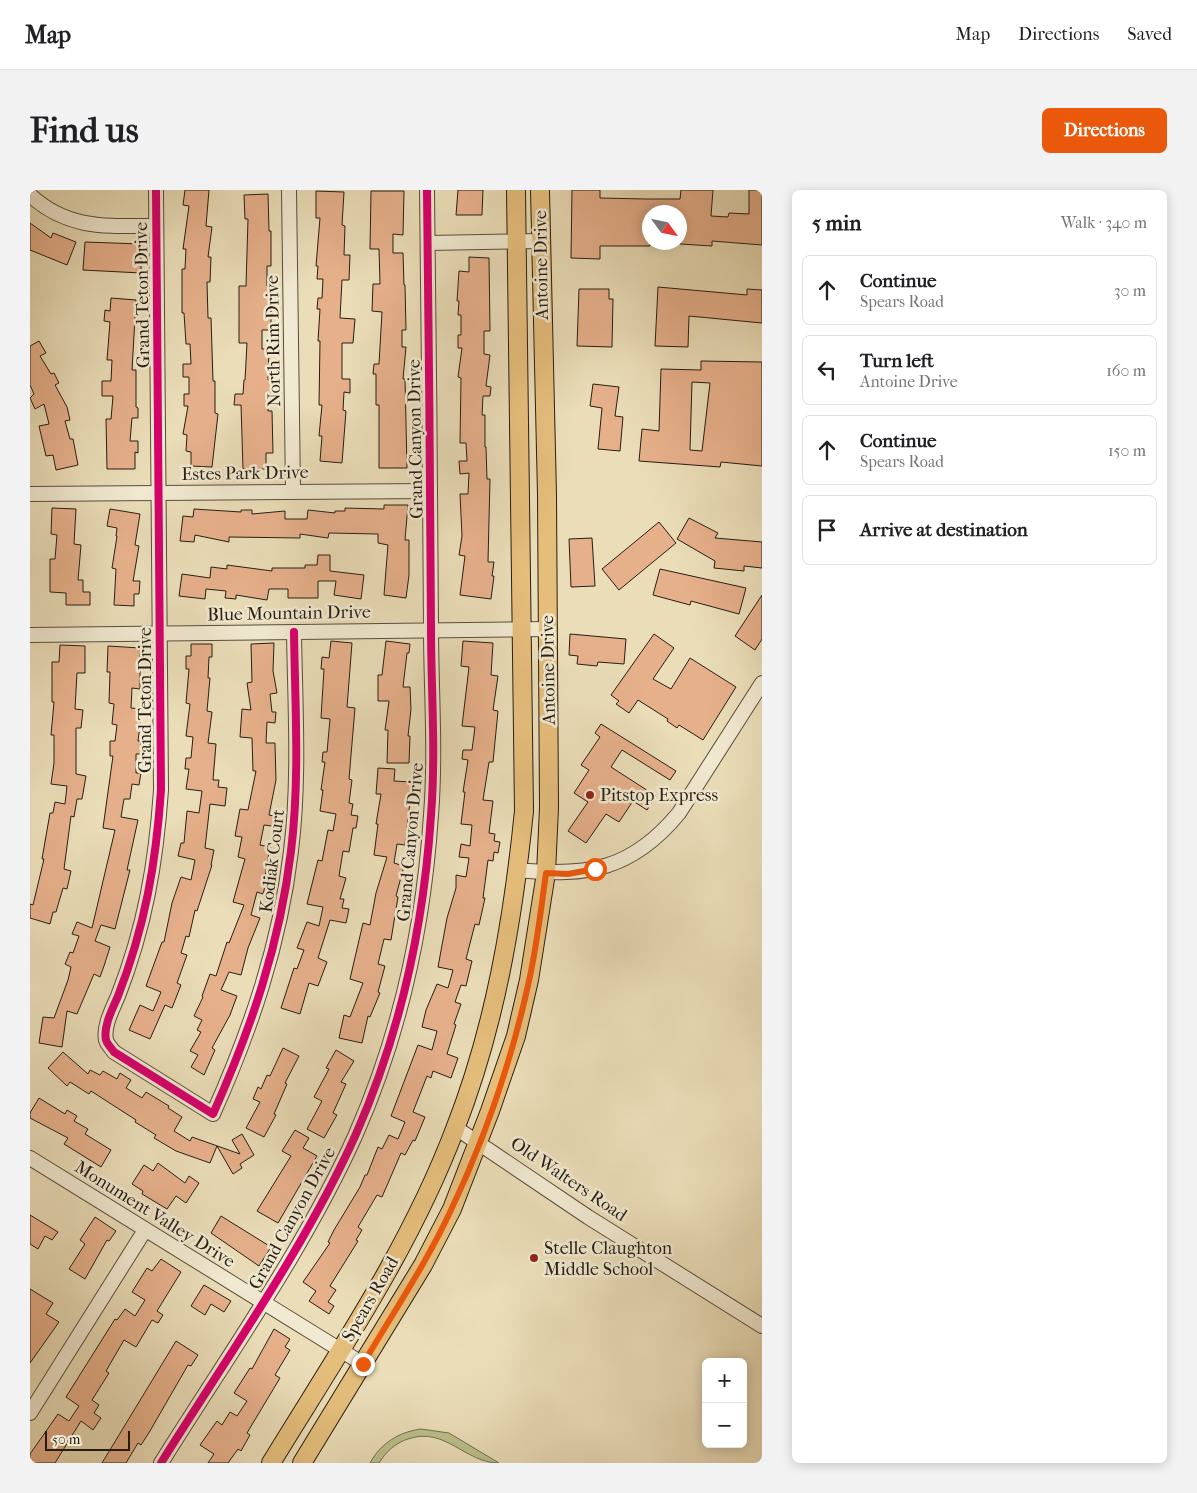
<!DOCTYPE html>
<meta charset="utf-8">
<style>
:root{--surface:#fff;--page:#f2f2f2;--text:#202124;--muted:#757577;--line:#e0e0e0;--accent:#ea580c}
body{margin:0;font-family:"IM FELL French Canon",serif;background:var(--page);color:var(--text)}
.controls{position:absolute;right:15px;bottom:15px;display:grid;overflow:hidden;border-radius:8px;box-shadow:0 2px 12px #0003}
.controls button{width:45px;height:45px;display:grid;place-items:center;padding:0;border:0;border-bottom:1px solid var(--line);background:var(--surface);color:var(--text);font:25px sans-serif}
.compass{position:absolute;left:612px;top:15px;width:45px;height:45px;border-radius:50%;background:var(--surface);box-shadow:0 2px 12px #0003;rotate:123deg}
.scale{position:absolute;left:15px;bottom:12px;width:85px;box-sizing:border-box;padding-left:5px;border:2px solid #271e13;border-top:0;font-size:14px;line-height:18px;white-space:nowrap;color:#271e13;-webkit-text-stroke:4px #f1e9d1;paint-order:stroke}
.stop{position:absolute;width:15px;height:15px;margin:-11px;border:4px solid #ea580c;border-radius:50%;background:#fff}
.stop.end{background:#ea580c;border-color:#fff;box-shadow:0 1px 5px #0008}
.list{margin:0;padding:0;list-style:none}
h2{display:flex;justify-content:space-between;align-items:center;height:65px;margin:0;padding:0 20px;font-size:21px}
h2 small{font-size:16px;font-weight:400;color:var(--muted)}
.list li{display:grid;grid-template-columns:32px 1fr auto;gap:15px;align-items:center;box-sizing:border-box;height:70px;margin:0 10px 10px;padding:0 10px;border:1px solid var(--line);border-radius:8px}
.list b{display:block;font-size:19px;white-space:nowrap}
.list p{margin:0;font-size:16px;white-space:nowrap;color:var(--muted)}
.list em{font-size:16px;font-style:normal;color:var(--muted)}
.icon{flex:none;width:28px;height:28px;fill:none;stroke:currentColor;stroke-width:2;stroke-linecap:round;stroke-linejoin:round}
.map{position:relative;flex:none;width:732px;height:1273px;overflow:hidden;border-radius:8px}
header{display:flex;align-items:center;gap:30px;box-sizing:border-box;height:70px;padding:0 25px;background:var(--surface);border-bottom:1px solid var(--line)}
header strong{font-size:24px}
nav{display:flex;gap:28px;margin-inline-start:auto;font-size:18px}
.intro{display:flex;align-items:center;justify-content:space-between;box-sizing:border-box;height:120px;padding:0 30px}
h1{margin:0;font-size:35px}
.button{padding:12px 22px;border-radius:8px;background:var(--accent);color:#fff;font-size:18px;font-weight:700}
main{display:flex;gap:30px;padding:0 30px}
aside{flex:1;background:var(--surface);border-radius:8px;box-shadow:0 2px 12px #0003}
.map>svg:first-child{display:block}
.green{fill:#bbc08b;stroke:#716f4f}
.building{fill:#e6b08b;stroke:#271e13;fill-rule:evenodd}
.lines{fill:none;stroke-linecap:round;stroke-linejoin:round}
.minor-casing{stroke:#584e3c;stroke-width:16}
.major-casing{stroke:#271e13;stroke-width:20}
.minor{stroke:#f1e9d1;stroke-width:14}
.major{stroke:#e5be7c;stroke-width:18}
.cycleway-casing{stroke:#f1e9d1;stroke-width:11}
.cycleway{stroke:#d6006c;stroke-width:8}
.route{stroke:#ea580c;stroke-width:6}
.poi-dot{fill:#8f2418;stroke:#f1e9d1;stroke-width:2}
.labels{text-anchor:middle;stroke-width:5;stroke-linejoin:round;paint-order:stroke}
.street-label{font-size:18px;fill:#271e13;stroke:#f1e9d1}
.poi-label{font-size:18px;fill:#271e13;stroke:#f1e9d1;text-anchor:start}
</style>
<header>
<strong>Map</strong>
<nav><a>Map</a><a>Directions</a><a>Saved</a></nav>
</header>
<div class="intro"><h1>Find us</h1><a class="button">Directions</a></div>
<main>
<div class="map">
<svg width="732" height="1273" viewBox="0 0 732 1273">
<rect width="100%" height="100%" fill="#eaddb8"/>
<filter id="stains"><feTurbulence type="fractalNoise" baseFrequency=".004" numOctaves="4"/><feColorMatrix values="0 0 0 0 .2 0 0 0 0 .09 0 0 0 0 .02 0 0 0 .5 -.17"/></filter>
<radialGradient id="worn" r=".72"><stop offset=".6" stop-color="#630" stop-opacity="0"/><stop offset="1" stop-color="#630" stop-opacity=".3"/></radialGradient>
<!-- green -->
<path class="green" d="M391 1239 419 1243 469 1273C435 1273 415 1236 378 1249 365 1253 356 1262 349 1273H340C351 1253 369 1242 391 1239Z"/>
<!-- building -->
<g class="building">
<polygon points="155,0 179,0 176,36 182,37 178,67 181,67 180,92 177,92 178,128 181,128 183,191 185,191 185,223 188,224 182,277 161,276 161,262 156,261 157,245 153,244 158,216 154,216 154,204 159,204 159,187 153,187 153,174 161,174 160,154 156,154 154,123 152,123 152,79 155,79 156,59 153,59 159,16 153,15"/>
<polygon points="428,0 453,0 452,25 426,25"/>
<polygon points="542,0 570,0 570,8 616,9 650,9 651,0 683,0 681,26 698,27 699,23 719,24 719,0 732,0 732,55 682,51 682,56 650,54 650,22 620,22 620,56 570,56 570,69 541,68"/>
<polygon points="286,1 314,2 312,35 315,36 314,65 320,65 319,90 312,90 310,128 325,129 323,153 312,153 312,189 320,189 320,203 314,202 313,220 316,221 312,273 290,271 292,246 289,246 292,215 289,215 290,151 288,151 290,119 287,119 288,108 292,108 293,89 287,89 288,76 286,76 290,28 286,28"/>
<polygon points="341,1 374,1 373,45 363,44 363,63 373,63 374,95 375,95 376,140 372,140 372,157 376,157 373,189 375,189 377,278 349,278 349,215 346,215 346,184 343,184 344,174 349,174 352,122 342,121 343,94 350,94 349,59 340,59"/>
<polygon points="238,4 239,41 241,41 241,76 237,76 237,96 241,96 241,140 232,140 232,159 239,159 238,190 242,190 242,203 238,203 238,221 242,221 243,263 236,263 236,279 213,279 211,215 204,215 205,204 213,204 214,190 215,190 217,153 209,153 209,96 216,96 218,29 215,29 214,5"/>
<polygon points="0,33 21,48 23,43 46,52 37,75 0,60"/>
<polygon points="55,52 111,54 111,83 53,80"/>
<polygon points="439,67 459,68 460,141 454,141 454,164 460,165 456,196 461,197 460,206 453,206 452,225 455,225 455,257 456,257 457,289 460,289 458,372 464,372 462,386 464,386 461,409 430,405 435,366 429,365 432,346 430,304 438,304 439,283 430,284 429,271 437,271 436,253 430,253 431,188 428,187 432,158 428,158 428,145 431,145 431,125 428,125 429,111 427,111 429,81 439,82"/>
<polygon points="628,97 717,105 717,99 732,100 732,133 659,126 658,157 625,156"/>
<polygon points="549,99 579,99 579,109 583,109 582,157 547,156"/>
<polygon points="81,108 106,110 102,180 106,180 106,217 108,218 108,228 102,228 100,251 108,251 108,263 105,262 105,279 77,279 76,229 81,229 83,206 72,206 72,191 81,191 82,170 77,170 80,132 74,131 75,120 80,121"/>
<polygon points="9,151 16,163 10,166 21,184 24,183 29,193 25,195 37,217 40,230 35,231 40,249 43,249 48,275 26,280 23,265 16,266 9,236 19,234 14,214 5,219 0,208 4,204 0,195 0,156"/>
<path d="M671 171 732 172V276L691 272 690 277 609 271 612 239 629 241 631 179 671 180ZM662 192 680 193 672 261 660 260Z"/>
<polygon points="563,194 589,197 585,226 593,227 590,261 568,259 572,218 560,216"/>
<polygon points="354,315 378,315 375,350 379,350 379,385 376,408 354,405 358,355 348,353 348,344 299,343 298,348 270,344 270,348 199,347 199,352 165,345 164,352 150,351 153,326 163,327 164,319 211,322 211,320 222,320 222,324 255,321 255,329 277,329 278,320 305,323 305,321 315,321 315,318 354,319"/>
<polygon points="22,318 46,319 44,354 51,355 48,390 53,390 53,402 60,402 60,415 36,415 36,403 20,402 20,369 25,369 27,345 21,344"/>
<polygon points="80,319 110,324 105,355 109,356 103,391 110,391 109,404 104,404 104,416 84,415 86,379 82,378 87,346 86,346 87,338 77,336"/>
<polygon points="659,328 688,343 685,348 732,352 732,378 714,376 714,381 684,378 685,371 647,349"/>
<polygon points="629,332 646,353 589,400 572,379"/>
<polygon points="562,348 565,396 541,397 539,349"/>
<polygon points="288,365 300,365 300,381 334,385 331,409 304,405 306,391 288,391 288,408 258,408 258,399 239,399 237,410 206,405 206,409 195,408 196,401 176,399 175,409 149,406 152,384 180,388 181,377 197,379 197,375 242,381 242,378 275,378 275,375 287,375"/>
<polygon points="630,379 716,398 709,424 661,411 660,415 623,405"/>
<polygon points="732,405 732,449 725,460 705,446"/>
<polygon points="540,444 596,449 594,474 568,472 567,476 547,474 548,466 539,465"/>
<polygon points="624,444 644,458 623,489 641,499 660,468 706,497 673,550 649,535 647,538 637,531 638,529 608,510 599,523 586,514 589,511 581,505"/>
<polygon points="301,451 322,453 317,517 325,518 319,589 322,590 319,613 323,614 321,625 328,626 326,638 323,638 319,662 313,661 309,686 316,688 310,709 314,709 312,718 319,719 316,733 300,730 288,768 297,772 288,796 279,793 270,824 251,818 264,778 267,779 274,760 267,758 277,732 289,736 293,717 277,714 288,670 292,671 298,640 303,641 306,624 290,621 293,600 291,600 295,572 292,572 293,562 297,562 300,529 291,528 294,479 291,479 292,467 299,468"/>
<polygon points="356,451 380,454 379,463 377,463 373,497 380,497 381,519 378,546 380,546 379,573 357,573 358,540 355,540 359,511 348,511 348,485 352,485"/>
<polygon points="433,451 463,453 461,485 468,486 463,520 468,521 463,572 459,572 453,610 463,611 459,643 465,644 464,651 470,652 468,663 464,662 463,671 458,670 453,708 455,708 449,735 445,734 436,769 442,771 436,796 431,795 425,812 431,814 424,834 426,835 417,864 428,868 421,888 403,881 401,888 397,886 383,922 395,927 385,951 383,950 375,965 371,963 352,1007 347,1005 328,1037 332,1040 326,1050 328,1051 300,1096 306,1100 298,1112 304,1116 299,1124 279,1111 286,1101 273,1092 300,1053 298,1052 304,1040 330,997 335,985 337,985 348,957 352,959 359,945 368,949 375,932 361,926 388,855 402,860 407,841 392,837 396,820 407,794 418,798 423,780 408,777 417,728 426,698 426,685 436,687 439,668 429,667 431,654 440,656 442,635 431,634 435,602 433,602 438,570 432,569 433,560 442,560 445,537 432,536 439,477 431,476"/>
<polygon points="244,453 243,481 247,503 240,504 242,522 246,522 245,533 237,532 236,553 245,553 246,590 239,625 244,626 242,636 234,635 230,655 240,657 234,692 236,693 233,704 227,702 221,725 230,728 218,758 211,785 199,782 191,800 207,806 200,825 182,858 185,860 174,885 161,877 168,865 160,861 171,842 167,840 172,830 164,826 173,807 172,806 180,784 186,786 197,752 199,753 214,715 203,712 215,669 208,667 212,647 205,646 210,619 218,620 226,581 223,581 222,548 210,547 212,519 221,520 217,493 222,492 221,454"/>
<polygon points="161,454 182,454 182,467 179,467 178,488 180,488 177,521 182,522 178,553 186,554 183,590 189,590 188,597 197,598 195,616 180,614 175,658 184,660 181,675 182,675 167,721 165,720 159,747 156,746 151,763 157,765 147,793 151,795 142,818 135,815 120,849 99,840 110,815 123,821 131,802 116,796 132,752 134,752 142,713 151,687 161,690 165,670 148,666 151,653 154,653 157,621 169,623 172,601 156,599 159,579 155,579 156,568 161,568 163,547 156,546 160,514 156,513 159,479 156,479 156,466 161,466"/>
<polygon points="30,455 55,456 55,483 47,483 45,519 53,520 51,538 46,538 46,584 56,586 52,609 47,609 44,627 41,626 34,679 41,681 37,699 33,698 26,722 23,722 20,734 0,728 0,714 3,715 14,669 12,669 20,623 23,623 25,612 35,614 37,596 21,594 24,573 24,545 21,545 24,512 22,512 22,472 29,472"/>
<polygon points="78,456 110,458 110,499 102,498 101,518 112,519 108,551 111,551 111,564 106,564 106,583 111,583 109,595 102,594 100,609 94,609 91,627 108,630 97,680 100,680 85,739 71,735 65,751 80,757 74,776 70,787 64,784 47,824 37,821 32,857 9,853 13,827 24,828 38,790 41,777 35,774 40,762 43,763 49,746 42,744 47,732 62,738 85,640 73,638 83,566 80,566 80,551 85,551 87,535 82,534 84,514 79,513 80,482 77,482"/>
<polygon points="571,534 646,581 640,590 592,560 581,577 626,606 617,620 603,611 589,632 576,624 556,653 538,641 558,612 544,603 559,580 551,575 570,547 565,543"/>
<polygon points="348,578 365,579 364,591 381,592 380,612 375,655 367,654 364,673 374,676 366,706 368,707 361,750 354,749 348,774 355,776 348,802 350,803 340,827 338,826 332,853 309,848 314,825 320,827 333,793 320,789 333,733 340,735 346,703 357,667 344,665 348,634 346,634 351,604 346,604"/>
<polygon points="253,858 269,866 255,893 257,894 244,924 246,925 234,947 216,938 230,912 223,909 228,897 231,899 237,885 240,886"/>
<polygon points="306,860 324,871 311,892 316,894 303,923 307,925 294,948 277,939 292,911 284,907 299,879 296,878"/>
<polygon points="33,862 58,884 60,880 70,885 73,881 87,889 90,883 101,890 96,898 112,908 116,902 139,916 138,918 152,927 144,941 160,951 162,947 210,964 202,950 212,944 224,965 210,974 212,978 203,984 187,956 180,973 146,961 124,948 126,945 105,932 106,930 61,901 59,904 40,892 37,896 18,878"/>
<polygon points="9,908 35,924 37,920 47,926 44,931 58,939 55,944 81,960 71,977 34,954 38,948 0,928 0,923"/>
<polygon points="265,940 279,948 273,958 287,966 248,1033 227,1021 261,966 252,961"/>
<polygon points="128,973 155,993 159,986 169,993 156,1013 146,1006 137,1019 112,1004 113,1001 102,994 114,975 123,981"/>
<polygon points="0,1025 28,1042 22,1050 15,1046 8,1059 0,1054"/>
<polygon points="191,1026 241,1057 229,1076 181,1043"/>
<polygon points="65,1027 86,1041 79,1051 77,1050 55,1089 39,1079 55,1054 50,1050"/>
<polygon points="131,1069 151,1082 127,1121 133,1125 128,1133 122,1130 106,1157 94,1150 76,1181 79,1183 62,1210 69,1215 64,1223 71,1228 63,1240 51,1231 25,1273 0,1273 0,1264 28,1224 39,1231 49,1216 36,1207 85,1129 87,1130 95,1119 105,1126 115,1110 102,1102 117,1078 122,1081"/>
<polygon points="174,1095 201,1111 194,1122 181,1114 175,1125 161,1116"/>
<polygon points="0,1099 23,1113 16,1124 29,1132 0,1173"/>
<polygon points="244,1139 260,1149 255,1157 260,1160 245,1185 250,1188 217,1243 220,1245 211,1261 208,1259 198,1273 178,1273 184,1264 170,1255 187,1231 192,1235 200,1222 207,1226 217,1211 204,1203 220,1178 222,1179"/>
<polygon points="146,1151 168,1165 161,1176 158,1175 120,1241 111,1255 108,1253 96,1273 72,1273"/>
</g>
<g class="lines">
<defs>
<g id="minor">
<path d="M126 0 131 600C126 673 115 737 88 806 83 818 73 836 76 850 77 854 82 859 84 862L183 924C221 839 250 754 261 661 270 589 265 514 264 442"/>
<polyline points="259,0 263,301"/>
<path d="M0 5C38 40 77 36 126 36"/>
<polyline points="398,53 513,51"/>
<polyline points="0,304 400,301"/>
<polyline points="0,445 518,439"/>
<path d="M488 680C557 687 602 680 649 623L732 493"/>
<polyline points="426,938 558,1027 732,1136"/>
<polyline points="0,968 333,1174"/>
<polyline points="0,1223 115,1040"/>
<path d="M131 1273C197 1167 275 1058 326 944 370 844 394 733 401 625 406 562 401 499 401 437 401 291 398 146 397 0"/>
</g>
<g id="major">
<path d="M241 1273C307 1165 380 1058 425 939 465 837 483 730 494 621L486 0"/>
<polyline points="272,1273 393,1075 422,1019 460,921 486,846 499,790 516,683 519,618 517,305 510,0"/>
</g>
</defs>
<!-- minor casing -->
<use href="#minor" class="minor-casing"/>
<!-- major casing -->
<use href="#major" class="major-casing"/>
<!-- minor -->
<use href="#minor" class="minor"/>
<!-- major -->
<use href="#major" class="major"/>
<defs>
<g id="cycleway">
<path d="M126 0 131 600C126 673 115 737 88 806 83 818 73 836 76 850 77 854 82 859 84 862L183 924C221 839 250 754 261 661 270 589 265 514 264 442"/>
<path d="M131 1273C197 1167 275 1058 326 944 370 844 394 733 401 625 406 562 401 499 401 437 401 291 398 146 397 0"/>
</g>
</defs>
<!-- cycleway casing -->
<use href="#cycleway" class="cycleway-casing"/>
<!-- cycleway -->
<use href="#cycleway" class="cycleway"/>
</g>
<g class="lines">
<!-- route -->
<path class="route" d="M333 1174C363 1123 396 1074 421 1020 455 948 482 869 499 791 507 755 511 719 516 683L538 684 565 679"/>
</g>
<!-- markers -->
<g class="poi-dot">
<circle cx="560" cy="605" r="5"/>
<circle cx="504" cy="1068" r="5"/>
</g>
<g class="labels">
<!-- street labels -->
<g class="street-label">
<text transform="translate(511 75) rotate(-91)" y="6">Antoine Drive</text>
<text transform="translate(112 105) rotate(-91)" y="6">Grand Teton Drive</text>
<text transform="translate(243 151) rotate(-91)" y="6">North Rim Drive</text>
<text transform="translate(385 249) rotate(-91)" y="6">Grand Canyon Drive</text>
<text transform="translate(215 283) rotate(-1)" y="6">Estes Park Drive</text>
<text transform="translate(259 423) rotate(-1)" y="6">Blue Mountain Drive</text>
<text transform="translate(518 480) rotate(-91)" y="6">Antoine Drive</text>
<text transform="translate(115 510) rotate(-90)" y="6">Grand Teton Drive</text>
<text transform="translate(380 652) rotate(-85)" y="6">Grand Canyon Drive</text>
<text transform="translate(242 671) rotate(-83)" y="6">Kodiak Court</text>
<text transform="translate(539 989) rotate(34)" y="6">Old Walters Road</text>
<text transform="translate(125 1024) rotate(32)" y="6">Monument Valley Drive</text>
<text transform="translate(262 1028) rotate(-61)" y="6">Grand Canyon Drive</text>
<text transform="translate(340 1109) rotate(-60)" y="6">Spears Road</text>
</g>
<!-- poi labels -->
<g class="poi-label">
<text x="570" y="611">Pitstop Express</text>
<text x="514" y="1064">Stelle Claughton<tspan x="514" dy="21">Middle School</tspan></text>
</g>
</g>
<rect width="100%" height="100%" filter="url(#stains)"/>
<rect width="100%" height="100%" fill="url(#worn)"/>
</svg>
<div class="controls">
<button>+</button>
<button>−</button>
</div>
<svg class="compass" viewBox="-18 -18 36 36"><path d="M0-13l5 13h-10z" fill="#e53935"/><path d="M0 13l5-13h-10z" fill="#757577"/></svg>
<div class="scale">50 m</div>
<div class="stop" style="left:565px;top:679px"></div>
<div class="stop end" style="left:333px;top:1174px"></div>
</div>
<aside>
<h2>5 min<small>Walk · 340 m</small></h2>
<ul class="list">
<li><svg class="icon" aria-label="ahead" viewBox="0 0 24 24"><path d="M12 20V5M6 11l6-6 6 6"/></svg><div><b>Continue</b><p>Spears Road</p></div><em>30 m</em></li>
<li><svg class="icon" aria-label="left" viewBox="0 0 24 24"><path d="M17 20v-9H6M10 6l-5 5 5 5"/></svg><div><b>Turn left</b><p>Antoine Drive</p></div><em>160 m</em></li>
<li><svg class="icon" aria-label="ahead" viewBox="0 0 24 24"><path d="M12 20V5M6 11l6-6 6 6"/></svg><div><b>Continue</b><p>Spears Road</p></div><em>150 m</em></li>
<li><svg class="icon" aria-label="arrive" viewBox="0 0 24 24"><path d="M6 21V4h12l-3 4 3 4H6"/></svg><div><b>Arrive at destination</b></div></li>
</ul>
</aside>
</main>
